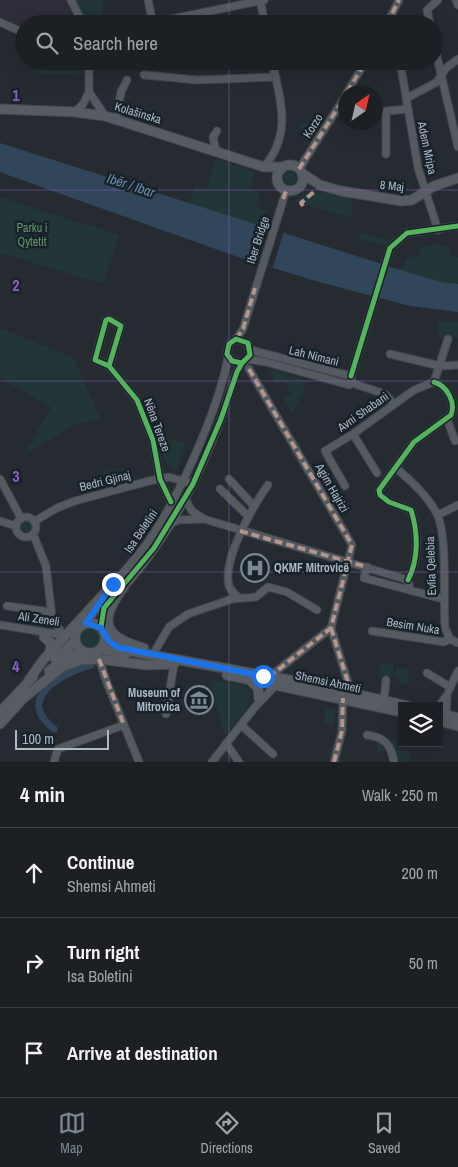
<!DOCTYPE html>
<meta charset="utf-8">
<style>
:root{--surface:#1c2025;--page:#292d32;--text:#f1f3f6;--muted:#a0a3a7;--line:#3a3e42;--accent:#7d8791}
body{margin:0;font-family:"Archivo Narrow",sans-serif;background:var(--page);color:var(--text)}
.controls{position:absolute;right:15px;bottom:15px;display:grid;overflow:hidden;border-radius:0px;box-shadow:0 5px 20px #0002}
.controls button{width:45px;height:45px;display:grid;place-items:center;padding:0;border:0;border-bottom:1px solid var(--line);background:var(--surface);color:var(--text);font:25px sans-serif}
.compass{position:absolute;left:338px;top:85px;width:45px;height:45px;border-radius:50%;background:var(--surface);box-shadow:0 5px 20px #0002;rotate:34deg}
.scale{position:absolute;left:15px;bottom:12px;width:94px;box-sizing:border-box;padding-left:5px;border:2px solid #adb8c4;border-top:0;font-size:14px;line-height:18px;white-space:nowrap;color:#adb8c4;-webkit-text-stroke:4px #18222b;paint-order:stroke}
.stop{position:absolute;width:15px;height:15px;margin:-11px;border:4px solid #1a73e8;border-radius:50%;background:#fff}
.stop.end{background:#1a73e8;border-color:#fff;box-shadow:0 1px 5px #0008}
.list{margin:0;padding:0;list-style:none}
h2{display:flex;justify-content:space-between;align-items:center;height:65px;margin:0;padding:0 20px;font-size:21px}
h2 small{font-size:16px;font-weight:400;color:var(--muted)}
.list li{display:grid;grid-template-columns:32px 1fr auto;gap:15px;align-items:center;box-sizing:border-box;height:90px;padding:0 20px;border-top:1px solid var(--line)}
.list b{display:block;font-size:19px;white-space:nowrap}
.list p{margin:0;font-size:16px;white-space:nowrap;color:var(--muted)}
.list em{font-size:16px;font-style:normal;color:var(--muted)}
.icon{flex:none;width:28px;height:28px;fill:none;stroke:currentColor;stroke-width:2;stroke-linecap:round;stroke-linejoin:round}
.map{position:relative;flex:none;width:458px;height:762px;overflow:hidden}
.search{position:absolute;background:var(--surface);box-shadow:0 5px 20px #0002;left:15px;right:15px;top:15px;height:55px;display:flex;align-items:center;gap:12px;box-sizing:border-box;padding:0 18px;border-radius:28px;color:var(--muted);font-size:19px}
.sheet{height:335px;background:var(--surface)}
nav{display:flex;justify-content:space-around;align-items:center;box-sizing:border-box;height:70px;border-top:1px solid var(--line);background:var(--surface);font-size:14px;color:var(--muted)}
nav a{display:grid;justify-items:center;gap:2px}
nav .on{color:var(--accent)}
.map>svg:first-child{display:block}
.medical{fill:#2d2e3a}
.green{fill:#223537}
.water{fill:#31465b}
.pier{fill:#252b31}
.lines{fill:none;stroke-linecap:round;stroke-linejoin:round}
.canal{stroke:#31465b;stroke-width:7}
.minor-casing{stroke:#42474c;stroke-width:9}
.major-casing{stroke:#42484e;stroke-width:11}
.minor{stroke:#545a60;stroke-width:7}
.major{stroke:#575b62;stroke-width:9}
.quiet{stroke:#b2968c;stroke-width:4;stroke-dasharray:8 4;stroke-linecap:butt}
.cycleway-casing{stroke:#18222b;stroke-width:8}
.cycleway{stroke:#56b35d;stroke-width:5}
.route{stroke:#1a73e8;stroke-width:6}
.grid{fill:none;stroke:#8c5dc1;stroke-width:1;stroke-opacity:0.55}
.labels{text-anchor:middle;stroke-width:5;stroke-linejoin:round;paint-order:stroke}
.street-label{font-size:12px;fill:#adb8c4;stroke:#18222b}
.park-label{font-size:12px;fill:#65946b;stroke:#18222b}
.poi-label{font-size:12px;font-weight:bold;fill:#adb8c4;stroke:#18222b;text-anchor:start}
.water-label{font-size:14px;font-style:italic;fill:#6d8ca9;stroke:#18222b}
.grid-label{font-size:16px;text-anchor:middle;font-weight:bold;fill:#8c5dc1;stroke:#18222b;stroke-width:5;stroke-linejoin:round;paint-order:stroke}
</style>
<div class="map">
<svg width="458" height="762" viewBox="0 0 458 762">
<rect width="100%" height="100%" fill="#252b31"/>
<!-- medical -->
<polygon class="medical" points="0,0 68,0 80,24 24,24 24,29 0,16"/>
<!-- green -->
<g class="green">
<polygon points="75,0 103,0 100,24 86,24"/>
<polygon points="36,61 78,61 83,64 85,69 82,74 78,75 35,74"/>
<polygon points="300,122 316,127 311,137 305,136 299,126"/>
<polygon points="216,159 255,172 250,189 260,192 256,208 266,211 261,226 189,204 195,186 206,189"/>
<circle cx="290" cy="178" r="6"/>
<polygon points="307,192 328,192 351,198 353,205 351,218 294,201"/>
<polygon points="0,197 119,235 104,284 0,253"/>
<polygon points="358,233 390,240 395,236 397,240 389,246 360,240"/>
<polygon points="436,244 450,247 449,256 458,257 458,284 442,282 401,271 407,258 419,255 421,248"/>
<rect x="438" y="322" width="20" height="15"/>
<polygon points="0,328 74,358 100,419 74,425 24,455 51,407 0,378"/>
<polygon points="269,370 306,380 304,391 292,413 284,398 291,394 284,381 276,384"/>
<polygon points="156,434 186,444 178,468 174,471 167,466"/>
<polygon points="116,468 122,482 114,485 102,473"/>
<circle cx="26" cy="527" r="7"/>
<circle cx="90" cy="638" r="10"/>
<polygon points="380,663 394,665 393,676 378,676"/>
<polygon points="396,668 408,669 408,684 401,683 395,676"/>
<path d="M210 680 246 685C257 708 239 718 224 735Z"/>
<polygon points="326,708 336,709 334,725 324,724"/>
<polygon points="376,737 397,740 397,749 409,753 410,762 402,762 385,750 377,752"/>
</g>
<!-- water -->
<polygon class="water" points="0,143 407,272 442,282 458,284 458,312 410,306 319,282 238,257 5,174 0,172"/>
<!-- pier -->
<polygon class="pier" points="262,224 284,231 272,270 249,263 255,244 252,241 257,240"/>
<g class="lines">
<!-- canal -->
<path class="canal" d="M54 729C14 698 62 674 91 665"/>
<defs>
<g id="minor">
<polyline points="71,0 83,24"/>
<polyline points="148,0 153,23"/>
<polyline points="260,0 265,24"/>
<polyline points="456,0 458,5"/>
<polyline points="0,22 24,33"/>
<polyline points="147,24 264,0"/>
<polyline points="387,24 399,0"/>
<polyline points="430,24 427,10 438,0"/>
<polyline points="434,44 458,147"/>
<polyline points="89,61 89,92 105,116"/>
<polyline points="401,67 418,168 438,230"/>
<polyline points="144,75 197,80 276,77"/>
<polyline points="347,92 366,61"/>
<polyline points="407,98 437,82 446,68 458,59"/>
<polyline points="75,112 83,104 89,92"/>
<polyline points="116,119 121,92 127,80"/>
<polyline points="216,151 213,137 217,131"/>
<polyline points="386,154 386,111 408,109"/>
<path d="M264 167C293 133 280 99 272 61"/>
<polyline points="299,169 346,95"/>
<polyline points="236,339 243,329 286,191"/>
<polyline points="390,354 440,366 458,365"/>
<polyline points="247,359 266,362 349,385 352,383 351,376 251,350"/>
<polyline points="109,366 121,326 109,319 106,320 95,360 109,366 137,400 153,440 160,479 171,502"/>
<polyline points="249,369 352,545 331,628"/>
<polyline points="351,376 390,248 407,233 458,226"/>
<polyline points="434,382 448,339"/>
<polyline points="352,383 385,394 394,404"/>
<polyline points="447,419 455,441"/>
<polyline points="353,434 377,473"/>
<path d="M396 468C411 481 428 496 437 514 448 537 443 600 445 628L450 639 458 643"/>
<polyline points="0,479 21,518"/>
<polyline points="229,479 254,506"/>
<polyline points="345,486 325,451 353,434 414,390 434,382"/>
<polyline points="220,489 248,516"/>
<polyline points="438,515 458,505"/>
<circle cx="26" cy="527" r="10"/>
<polyline points="204,519 408,580 410,590"/>
<polyline points="0,521 16,526"/>
<polyline points="35,521 57,508 75,501 149,481 169,477 193,484"/>
<polyline points="172,523 178,520 204,519 192,511 185,499"/>
<polyline points="33,534 46,566 52,617 62,634"/>
<polyline points="367,567 364,578 443,599"/>
<path d="M408 580C419 559 418 532 411 510L389 502 380 495 379 490 414 442 451 415C456 402 447 386 434 382"/>
<path d="M110 589C120 575 132 563 142 550 176 506 218 411 228 357"/>
<path d="M122 589C167 541 198 480 221 419 227 403 231 385 238 369 242 363 247 361 250 355L248 343 236 339 229 344 227 354 232 361 242 363"/>
<path d="M239 598C235 594 231 591 229 586 222 560 253 506 268 485"/>
<polyline points="7,606 51,612"/>
<polyline points="86,623 103,600"/>
<polyline points="0,625 57,634 75,634"/>
<polyline points="101,627 104,608 114,597"/>
<polyline points="331,628 351,692"/>
<polyline points="372,631 444,642 450,639"/>
<polyline points="155,651 169,627 188,614 232,599 256,597 268,587 287,592 317,610"/>
<polyline points="99,659 107,683 139,762"/>
<polyline points="427,673 450,687"/>
<polyline points="269,677 331,628"/>
<polyline points="449,690 458,671"/>
<polyline points="384,700 386,680"/>
<polyline points="439,706 447,695 446,719"/>
<polyline points="166,714 174,664"/>
<polyline points="241,725 273,754"/>
<path d="M367 735C385 737 391 745 394 762"/>
<polyline points="226,743 239,762"/>
<polyline points="54,762 58,749 124,725"/>
<polyline points="212,762 255,707 279,682"/>
<polyline points="334,762 342,731 343,698"/>
</g>
<g id="major">
<polyline points="0,109 75,112 105,116 264,167 283,167"/>
<circle cx="290" cy="178" r="13"/>
<polyline points="303,174 320,185 341,191 402,201 412,200 434,186 458,178"/>
<path d="M124 587C98 621 103 637 144 648"/>
<circle cx="90" cy="638" r="15"/>
<polyline points="105,634 117,647 135,652 312,684 408,706"/>
<polyline points="44,637 51,643 50,652"/>
<polyline points="101,649 126,654"/>
<polyline points="55,659 75,641"/>
<polyline points="49,671 67,656 82,652"/>
<polyline points="227,675 402,712"/>
<polyline points="29,680 44,659 113,584"/>
<polyline points="250,680 258,688 259,699"/>
<polyline points="25,697 62,667 80,660 99,659 147,665 174,664"/>
<polyline points="0,712 33,677"/>
<polyline points="439,713 458,718"/>
<polyline points="439,721 458,726"/>
<polyline points="0,724 28,693"/>
</g>
</defs>
<!-- minor casing -->
<use href="#minor" class="minor-casing"/>
<!-- major casing -->
<use href="#major" class="major-casing"/>
<!-- minor -->
<use href="#minor" class="minor"/>
<!-- major -->
<use href="#major" class="major"/>
<!-- quiet -->
<g class="quiet">
<polyline points="387,24 399,0"/>
<polyline points="347,92 366,61"/>
<polyline points="299,169 346,95"/>
<polyline points="283,199 286,191"/>
<polyline points="303,206 301,203 315,191"/>
<polyline points="236,339 243,329 255,288"/>
<polyline points="249,369 352,545 331,628"/>
<polyline points="240,531 367,567"/>
<polyline points="331,628 351,692"/>
<polyline points="99,659 124,725"/>
<polyline points="269,677 331,628"/>
<polyline points="334,762 342,731 343,698"/>
</g>
<defs>
<g id="cycleway">
<polyline points="109,366 121,326 109,319 106,320 95,360 109,366 137,400 153,440 160,479 171,502"/>
<polyline points="351,376 390,248 407,233 458,226"/>
<path d="M408 580C419 559 418 532 411 510L389 502 380 495 379 490 414 442 451 415C456 402 447 386 434 382"/>
<polyline points="101,627 104,608 154,548 193,484 221,419 237,372 242,363 250,355 248,343 236,339 229,344 227,354 232,361 242,363"/>
</g>
</defs>
<!-- cycleway casing -->
<use href="#cycleway" class="cycleway-casing"/>
<!-- cycleway -->
<use href="#cycleway" class="cycleway"/>
</g>
<g class="lines">
<!-- route -->
<polyline class="route" points="113,584 86,623 101,628 108,640 117,647 263,676"/>
</g>
<!-- grid -->
<path class="grid" d="M229 0V24M229 61V762M0 190H458M0 381H458M0 572H458"/>
<!-- icons -->
<defs>
<symbol id="hospital-ring" viewBox="-11 -11 22 22"><circle r="9.5" fill="#18222b" stroke="#7d8791" stroke-width="1.5"/><path d="M-5-5h3v3.5h4V-5h3V5h-3V1.5h-4V5h-3Z" fill="#7d8791"/></symbol>
<symbol id="museum-ring" viewBox="-11 -11 22 22"><circle r="9.5" fill="#18222b" stroke="#7d8791" stroke-width="1.5"/><path d="M0-6L6-3V-2H-6V-3ZM-5-1h2V3h-2ZM-1-1h2V3h-2ZM3-1h2V3H3ZM-6 4H6V6H-6Z" fill="#7d8791"/></symbol>
</defs>
<g fill-rule="evenodd">
<use href="#hospital-ring" x="239" y="552" width="32" height="32"/>
<use href="#museum-ring" x="183" y="684" width="32" height="32"/>
</g>
<g class="labels">
<!-- street labels -->
<g class="street-label">
<text transform="translate(138 113) rotate(17)" y="4">Kolašinska</text>
<text transform="translate(313 126) rotate(-58)" y="4">Korzo</text>
<text transform="translate(427 148) rotate(78)" y="4">Adem Mripa</text>
<text transform="translate(392 186) rotate(6)" y="4">8 Maj</text>
<text transform="translate(258 240) rotate(-72)" y="4">Iber Bridge</text>
<text transform="translate(314 356) rotate(14)" y="4">Lah Nimani</text>
<text transform="translate(363 412) rotate(-35)" y="4">Avni Shabani</text>
<text transform="translate(157 425) rotate(70)" y="4">Nëna Tereze</text>
<text transform="translate(105 481) rotate(-14)" y="4">Bedri Gjinaj</text>
<text transform="translate(332 488) rotate(60)" y="4">Agim Hajrizi</text>
<text transform="translate(141 531) rotate(-56)" y="4">Isa Boletini</text>
<text transform="translate(431 566) rotate(-92)" y="4">Evlia Qelebia</text>
<text transform="translate(39 619) rotate(8)" y="4">Ali Zeneli</text>
<text transform="translate(413 626) rotate(9)" y="4">Besim Nuka</text>
<text transform="translate(328 682) rotate(12)" y="4">Shemsi Ahmeti</text>
</g>
<!-- park labels -->
<g class="park-label">
<text x="32" y="232">Parku i<tspan x="32" dy="14">Qytetit</tspan></text>
</g>
<!-- poi labels -->
<g class="poi-label">
<text x="274" y="572">QKMF Mitrovicë</text>
<text x="180" y="697" text-anchor="end">Museum of<tspan x="180" dy="14">Mitrovica</tspan></text>
</g>
<!-- water labels -->
<g class="water-label">
<text transform="translate(131 185) rotate(18)" y="5">Ibër / Ibar</text>
</g>
</g>
<g class="grid-label">
<text x="16" y="101">1</text>
<text x="16" y="291">2</text>
<text x="16" y="482">3</text>
<text x="16" y="672">4</text>
</g>
</svg>
<div class="controls">
<button><svg class="icon" aria-label="layers" viewBox="0 0 24 24"><path d="M12 4l9 5-9 5-9-5zM3 14l9 5 9-5"/></svg></button>
</div>
<svg class="compass" viewBox="-18 -18 36 36"><path d="M0-13l5 13h-10z" fill="#e53935"/><path d="M0 13l5-13h-10z" fill="#a0a3a7"/></svg>
<div class="scale">100 m</div>
<div class="stop" style="left:263px;top:676px"></div>
<div class="stop end" style="left:113px;top:584px"></div>
<div class="search"><svg class="icon" aria-label="search" viewBox="0 0 24 24"><circle cx="10" cy="10" r="6"/><path d="M15 15l6 6"/></svg>Search here</div>
</div>
<section class="sheet">
<h2>4 min<small>Walk · 250 m</small></h2>
<ul class="list">
<li><svg class="icon" aria-label="ahead" viewBox="0 0 24 24"><path d="M12 20V5M6 11l6-6 6 6"/></svg><div><b>Continue</b><p>Shemsi Ahmeti</p></div><em>200 m</em></li>
<li><svg class="icon" aria-label="right" viewBox="0 0 24 24"><path d="M7 20v-9h11M14 6l5 5-5 5"/></svg><div><b>Turn right</b><p>Isa Boletini</p></div><em>50 m</em></li>
<li><svg class="icon" aria-label="arrive" viewBox="0 0 24 24"><path d="M6 21V4h12l-3 4 3 4H6"/></svg><div><b>Arrive at destination</b></div></li>
</ul>
</section>
<nav>
<a class="on"><svg class="icon" aria-label="map" viewBox="0 0 24 24"><path d="M3 6l6-2 6 2 6-2v14l-6 2-6-2-6 2zM9 4v14M15 6v14"/></svg>Map</a>
<a><svg class="icon" aria-label="directions" viewBox="0 0 24 24"><path d="M12 3l9 9-9 9-9-9zM9 14v-3h6M13 9l2 2-2 2"/></svg>Directions</a>
<a><svg class="icon" aria-label="saved" viewBox="0 0 24 24"><path d="M7 4h10v16l-5-4-5 4z"/></svg>Saved</a>
</nav>
